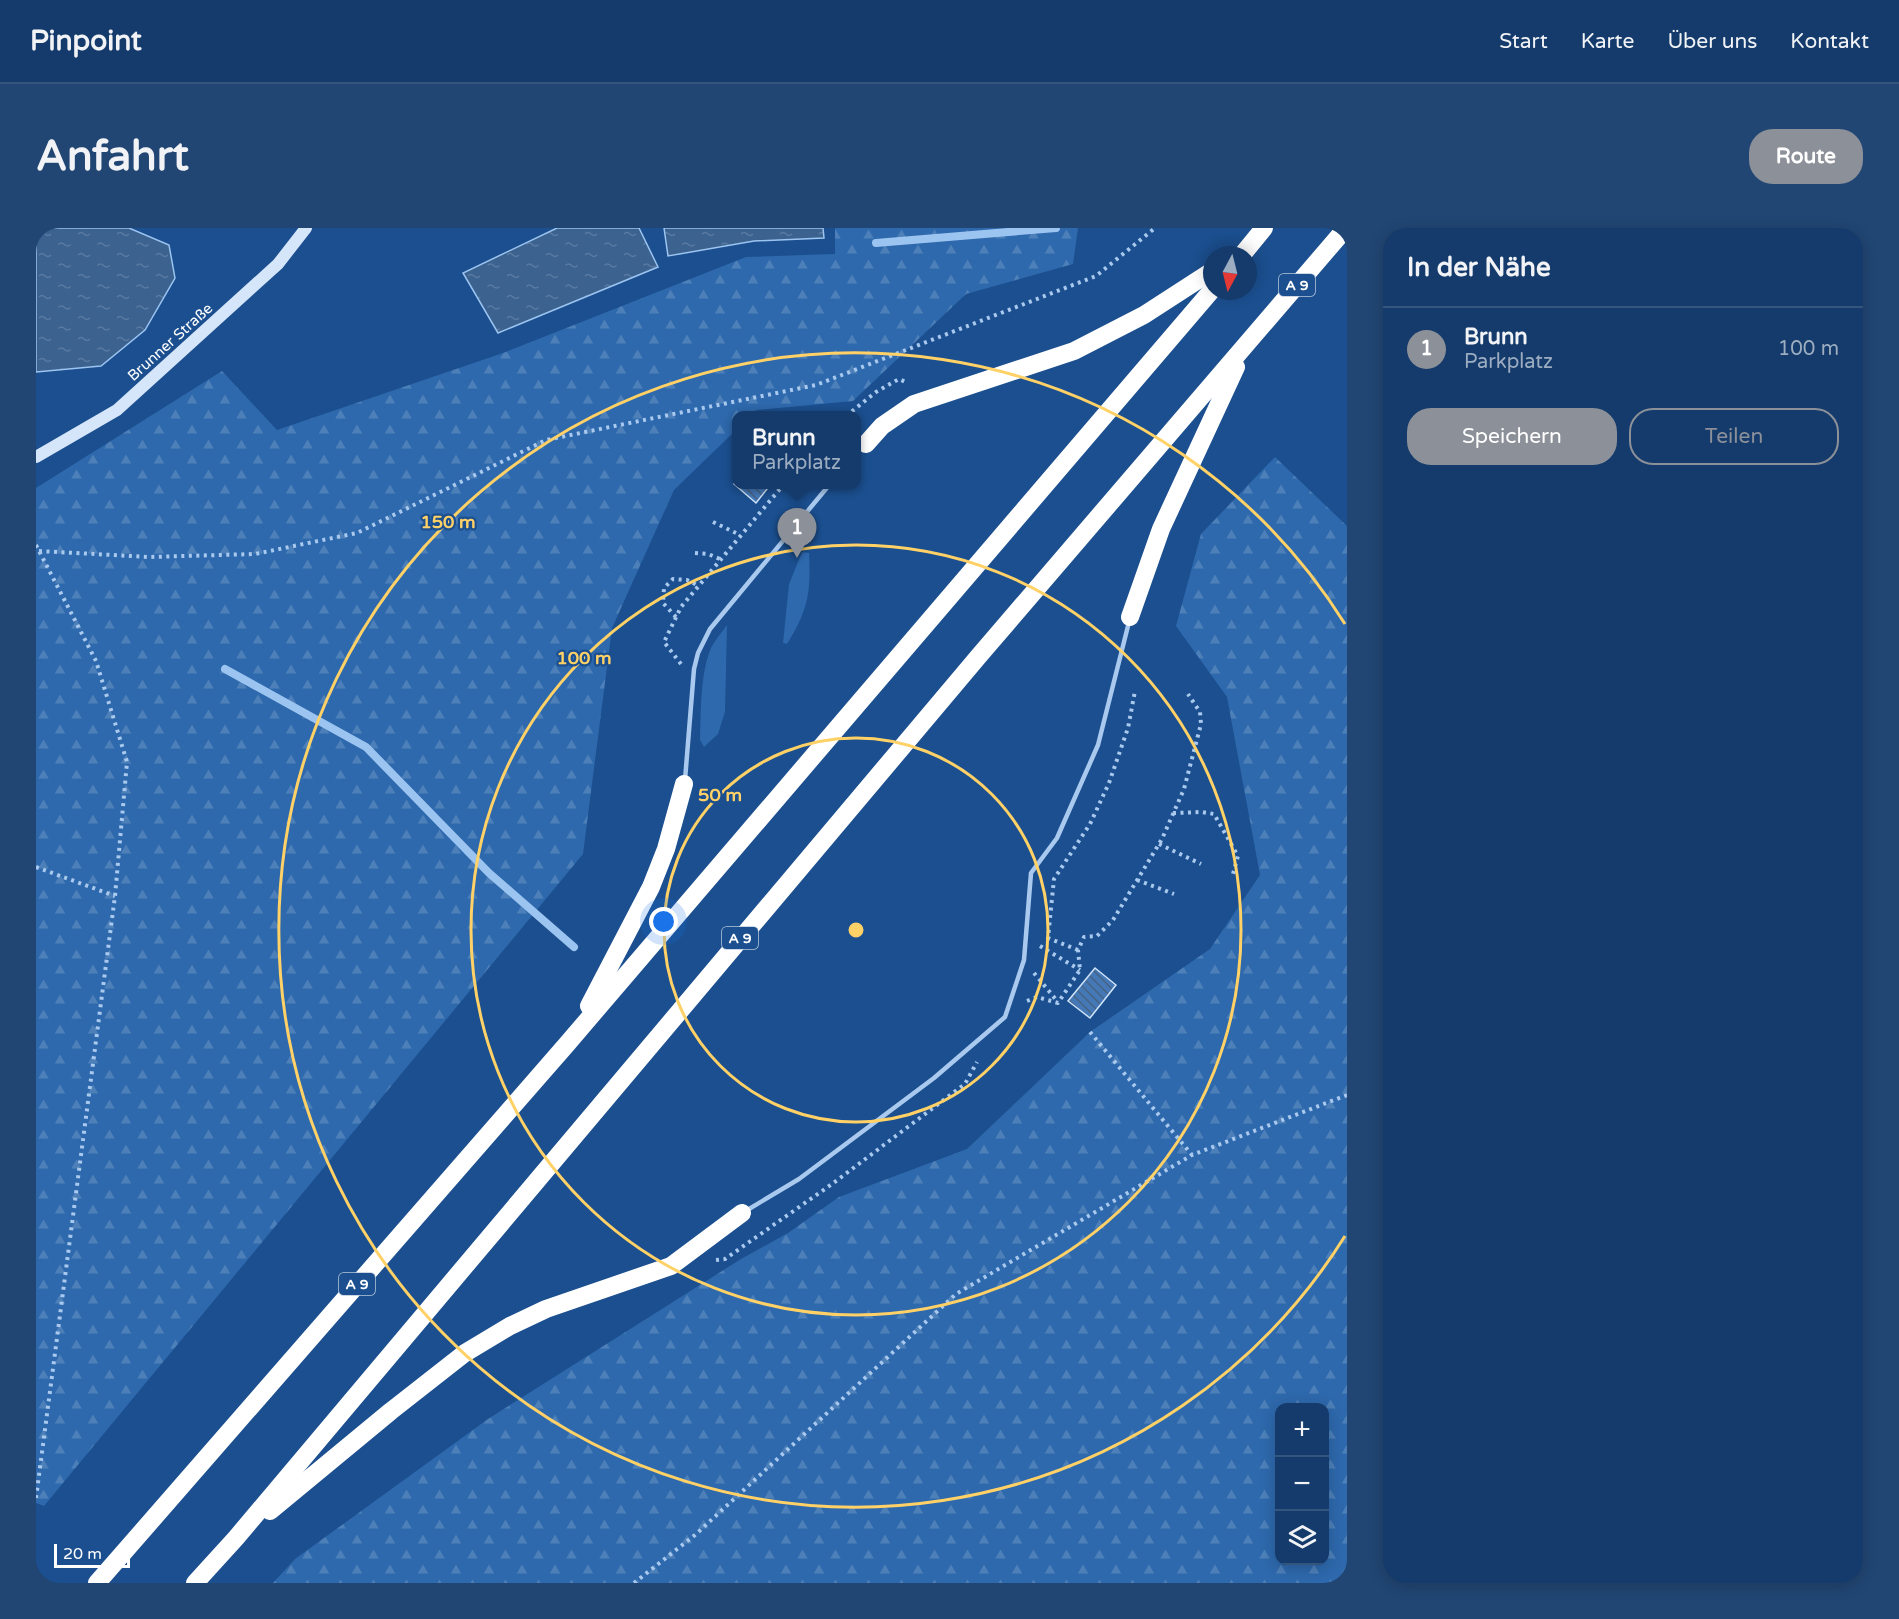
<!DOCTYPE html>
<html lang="de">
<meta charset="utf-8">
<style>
:root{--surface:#143b6b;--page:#214673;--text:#f1f3f6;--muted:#9dadc1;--line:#33557e;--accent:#8c9099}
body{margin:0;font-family:"Varela Round",sans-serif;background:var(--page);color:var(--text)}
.controls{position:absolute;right:18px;bottom:18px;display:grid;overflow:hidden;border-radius:12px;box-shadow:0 3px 15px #0003}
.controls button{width:54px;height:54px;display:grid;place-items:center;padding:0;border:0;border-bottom:2px solid var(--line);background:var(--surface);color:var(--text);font:30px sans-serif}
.compass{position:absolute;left:1167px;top:18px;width:54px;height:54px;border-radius:50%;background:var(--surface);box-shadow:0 3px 15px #0003;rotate:187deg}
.scale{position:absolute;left:18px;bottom:15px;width:76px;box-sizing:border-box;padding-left:6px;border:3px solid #fff;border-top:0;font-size:16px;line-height:21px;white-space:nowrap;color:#fff;-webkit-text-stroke:4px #1b4f8f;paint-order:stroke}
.you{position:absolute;left:628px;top:694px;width:21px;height:21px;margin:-15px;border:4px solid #fff;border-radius:50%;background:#1a73e8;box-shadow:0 0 0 9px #1a73e833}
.badge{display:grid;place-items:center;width:39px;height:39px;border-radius:50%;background:var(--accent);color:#fff;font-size:20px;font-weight:700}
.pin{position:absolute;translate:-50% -50px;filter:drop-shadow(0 2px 3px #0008)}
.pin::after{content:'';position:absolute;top:32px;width:21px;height:18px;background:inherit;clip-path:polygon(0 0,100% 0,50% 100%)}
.popup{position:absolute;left:696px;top:183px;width:129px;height:78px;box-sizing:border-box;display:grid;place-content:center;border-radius:12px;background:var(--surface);filter:drop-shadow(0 2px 4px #0005);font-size:20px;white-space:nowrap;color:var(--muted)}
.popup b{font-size:22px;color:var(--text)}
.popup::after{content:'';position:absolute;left:50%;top:100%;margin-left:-12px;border:12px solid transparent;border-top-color:var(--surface)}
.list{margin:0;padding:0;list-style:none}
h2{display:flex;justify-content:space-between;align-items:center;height:78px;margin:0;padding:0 24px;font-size:26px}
h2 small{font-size:20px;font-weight:400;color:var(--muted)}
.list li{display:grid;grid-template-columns:39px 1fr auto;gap:18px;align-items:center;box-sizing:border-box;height:84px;padding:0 24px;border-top:2px solid var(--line)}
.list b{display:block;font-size:22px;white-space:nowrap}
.list p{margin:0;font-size:20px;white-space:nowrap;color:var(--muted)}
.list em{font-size:20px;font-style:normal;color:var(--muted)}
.actions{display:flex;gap:12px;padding:18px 24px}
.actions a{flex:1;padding:14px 0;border:2px solid var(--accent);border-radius:24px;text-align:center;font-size:21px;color:var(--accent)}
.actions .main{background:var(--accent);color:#fff}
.icon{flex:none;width:33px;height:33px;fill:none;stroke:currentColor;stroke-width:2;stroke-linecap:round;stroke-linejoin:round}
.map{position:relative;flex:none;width:1311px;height:1355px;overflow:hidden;border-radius:24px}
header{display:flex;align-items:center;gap:36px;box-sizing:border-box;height:84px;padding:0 30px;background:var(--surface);border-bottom:2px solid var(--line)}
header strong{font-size:28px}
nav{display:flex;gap:33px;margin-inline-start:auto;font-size:21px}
.intro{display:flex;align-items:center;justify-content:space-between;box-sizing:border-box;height:144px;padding:0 36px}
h1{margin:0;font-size:42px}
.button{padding:15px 27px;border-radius:24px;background:var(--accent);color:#fff;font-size:21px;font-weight:700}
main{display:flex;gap:36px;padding:0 36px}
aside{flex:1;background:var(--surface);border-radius:24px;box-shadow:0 3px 15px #0003}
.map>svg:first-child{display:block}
.green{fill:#2e69ad}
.forest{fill:url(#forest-firs);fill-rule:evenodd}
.water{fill:url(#water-ripples);stroke:#9cc4f0;stroke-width:1.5}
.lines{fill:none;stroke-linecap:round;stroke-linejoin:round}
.stream{stroke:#9cc4f0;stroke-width:8}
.building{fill:url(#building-back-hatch);stroke:#cfe3fa;stroke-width:1.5}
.path{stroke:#a9c9ee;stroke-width:4;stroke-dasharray:3 4.5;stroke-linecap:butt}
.lane{stroke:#a9c9ee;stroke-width:4.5}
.secondary{stroke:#d6e6fa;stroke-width:12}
.highway{stroke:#fff;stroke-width:18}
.ring{fill:none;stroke:#ffd166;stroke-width:3}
.labels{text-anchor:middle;stroke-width:4.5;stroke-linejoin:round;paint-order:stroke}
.shield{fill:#1b4f8f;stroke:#bbcadd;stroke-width:1.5}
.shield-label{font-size:14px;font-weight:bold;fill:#fff}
.street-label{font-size:15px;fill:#fff;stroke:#1b4f8f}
.centre{fill:#ffd166;stroke:#1b4f8f;stroke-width:3}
.ring-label{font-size:18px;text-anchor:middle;font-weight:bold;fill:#ffd166;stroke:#1b4f8f;stroke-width:4.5;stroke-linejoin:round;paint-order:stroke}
</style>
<header>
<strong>Pinpoint</strong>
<nav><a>Start</a><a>Karte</a><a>Über uns</a><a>Kontakt</a></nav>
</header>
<div class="intro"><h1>Anfahrt</h1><a class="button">Route</a></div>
<main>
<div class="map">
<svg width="1311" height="1355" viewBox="0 0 1311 1355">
<defs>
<pattern id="forest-firs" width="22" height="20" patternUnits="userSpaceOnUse" patternTransform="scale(1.5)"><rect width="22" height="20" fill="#2e69ad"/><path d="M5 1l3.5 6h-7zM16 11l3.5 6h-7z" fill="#4d80b9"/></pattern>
<pattern id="water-ripples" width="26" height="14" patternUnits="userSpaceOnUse" patternTransform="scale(1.5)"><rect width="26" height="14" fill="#3c6290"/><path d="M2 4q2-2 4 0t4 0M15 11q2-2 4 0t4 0" fill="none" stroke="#597aa1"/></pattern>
<pattern id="building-back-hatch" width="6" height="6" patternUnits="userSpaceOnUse" patternTransform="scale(1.5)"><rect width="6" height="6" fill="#4478b7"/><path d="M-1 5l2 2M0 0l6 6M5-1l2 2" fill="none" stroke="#486282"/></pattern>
</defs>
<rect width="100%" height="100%" fill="#1b4f8f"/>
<!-- green -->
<g class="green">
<path d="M766 324 773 325C775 365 772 382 751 416L747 415 753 356Z"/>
<path d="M691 397 689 484 682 506 668 519 664 512C665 484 664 446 675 420 679 412 686 404 691 397Z"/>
</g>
<!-- forest -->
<g class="forest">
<polygon points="799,0 1042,0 1037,36 930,66 817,173 720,182 715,187 701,188 701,201 638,262 576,400 547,626 8,1278 0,1275 0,260 186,143 241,202 467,125 710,29 799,26"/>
<path d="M1239 229 1311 298V1355H237L259 1331 452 1191 705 1031 752 1005 803 969 931 921 1054 804 1174 721 1224 647 1191 469 1140 398 1165 306ZM1244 1180H1288V1332H1244Z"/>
</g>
<!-- water -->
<g class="water">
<polygon points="0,0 93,0 133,17 139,50 109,102 65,138 0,144"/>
<polygon points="521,0 603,0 622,39 462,105 427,45"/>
<polygon points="628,0 787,0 788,10 718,13 632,28"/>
</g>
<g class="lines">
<!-- stream -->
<g class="stream">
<polyline points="840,15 1020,0"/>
<polyline points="189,441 330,519 453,645 538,719"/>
</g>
</g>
<!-- building -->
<g class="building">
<polygon points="701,253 701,256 735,256 720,275 698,256"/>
<polygon points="1059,740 1080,757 1054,790 1032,773"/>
</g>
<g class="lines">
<!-- path -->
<g class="path">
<polyline points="810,188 840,164 863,151 872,155"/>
<polyline points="677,294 704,307"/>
<polyline points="0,317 60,433 91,534 79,668 0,1270"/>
<polyline points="3,323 113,329 219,326 321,305 510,212 780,157 1060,48 1119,0"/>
<polyline points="659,325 672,326 684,331"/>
<polyline points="640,389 627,375 628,360 637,351 651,352 663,358"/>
<polyline points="645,436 628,414 645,379 748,256"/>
<polyline points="1137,585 1166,584 1178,586 1202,628 1197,646"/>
<polyline points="1123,616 1165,636"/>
<polyline points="0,639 79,668"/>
<polyline points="1101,652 1138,666"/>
<polyline points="1004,718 1044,742"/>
<polyline points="1042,722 1012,710 1018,651 1054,596 1073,555 1092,500 1099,463"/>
<polyline points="998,745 1022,774"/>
<polyline points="991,773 1001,769 1022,775 1044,742 1042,722 1048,709 1061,708 1077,692 1126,611 1148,561 1165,496 1164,484 1152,466"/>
<polyline points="1054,804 1156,927"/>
<polyline points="680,1032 689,1031 796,956 929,856 941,834"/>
<polyline points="598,1355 659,1307 920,1066 1156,927 1311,867"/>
</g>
<!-- lane -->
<g class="lane">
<polyline points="649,552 658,441 662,425 674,401 794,256"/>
<polyline points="708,984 763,951 898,850 969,789 988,732 995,645 1021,610 1062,517 1093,394"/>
</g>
<!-- secondary -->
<polyline class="secondary" points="0,229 81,182 242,36 270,0"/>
<!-- highway -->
<g class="highway">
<polyline points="1206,27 1228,0"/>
<polyline points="830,216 846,198 878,176 1038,123 1108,87 1176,43"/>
<polyline points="1094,389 1125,301 1200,139"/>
<polyline points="553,778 615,659 630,621 648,556"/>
<polyline points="234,1283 355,1183 429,1125 474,1098 510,1081 635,1038 706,985"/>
<polyline points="61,1355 531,816 1176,62"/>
<polyline points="159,1355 200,1310 942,429 1310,0"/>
</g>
</g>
<!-- distance rings -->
<g class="ring">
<circle cx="820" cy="702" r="192"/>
<circle cx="820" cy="702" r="385"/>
<path d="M1309 1008A577 577 0 1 1 1309 396"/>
</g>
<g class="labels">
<!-- shield labels -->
<g class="shield">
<rect x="1243" y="46" width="36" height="22" rx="4.5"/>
<rect x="686" y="699" width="36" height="22" rx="4.5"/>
<rect x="303" y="1045" width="36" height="22" rx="4.5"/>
</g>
<g class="shield-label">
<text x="1261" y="62">A 9</text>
<text x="704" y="715">A 9</text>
<text x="321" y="1061">A 9</text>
</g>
<!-- street labels -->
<g class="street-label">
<text transform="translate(134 114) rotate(-42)" y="5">Brunner Straße</text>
</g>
</g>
<circle cx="820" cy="702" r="9" class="centre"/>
<g class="ring-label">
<text x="412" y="300">150 m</text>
<text x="548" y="436">100 m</text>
<text x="684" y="573">50 m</text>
</g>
</svg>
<div class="controls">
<button>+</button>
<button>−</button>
<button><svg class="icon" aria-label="layers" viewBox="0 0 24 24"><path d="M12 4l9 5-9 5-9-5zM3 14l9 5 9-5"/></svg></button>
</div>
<svg class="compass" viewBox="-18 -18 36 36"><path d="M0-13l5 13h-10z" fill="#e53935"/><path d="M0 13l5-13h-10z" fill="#9dadc1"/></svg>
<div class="scale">20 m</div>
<div class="you"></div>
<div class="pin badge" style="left:761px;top:330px">1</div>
<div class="popup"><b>Brunn</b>Parkplatz</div>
</div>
<aside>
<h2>In der Nähe<small></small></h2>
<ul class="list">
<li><span class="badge">1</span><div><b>Brunn</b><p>Parkplatz</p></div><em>100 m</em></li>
</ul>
<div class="actions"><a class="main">Speichern</a><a>Teilen</a></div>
</aside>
</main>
